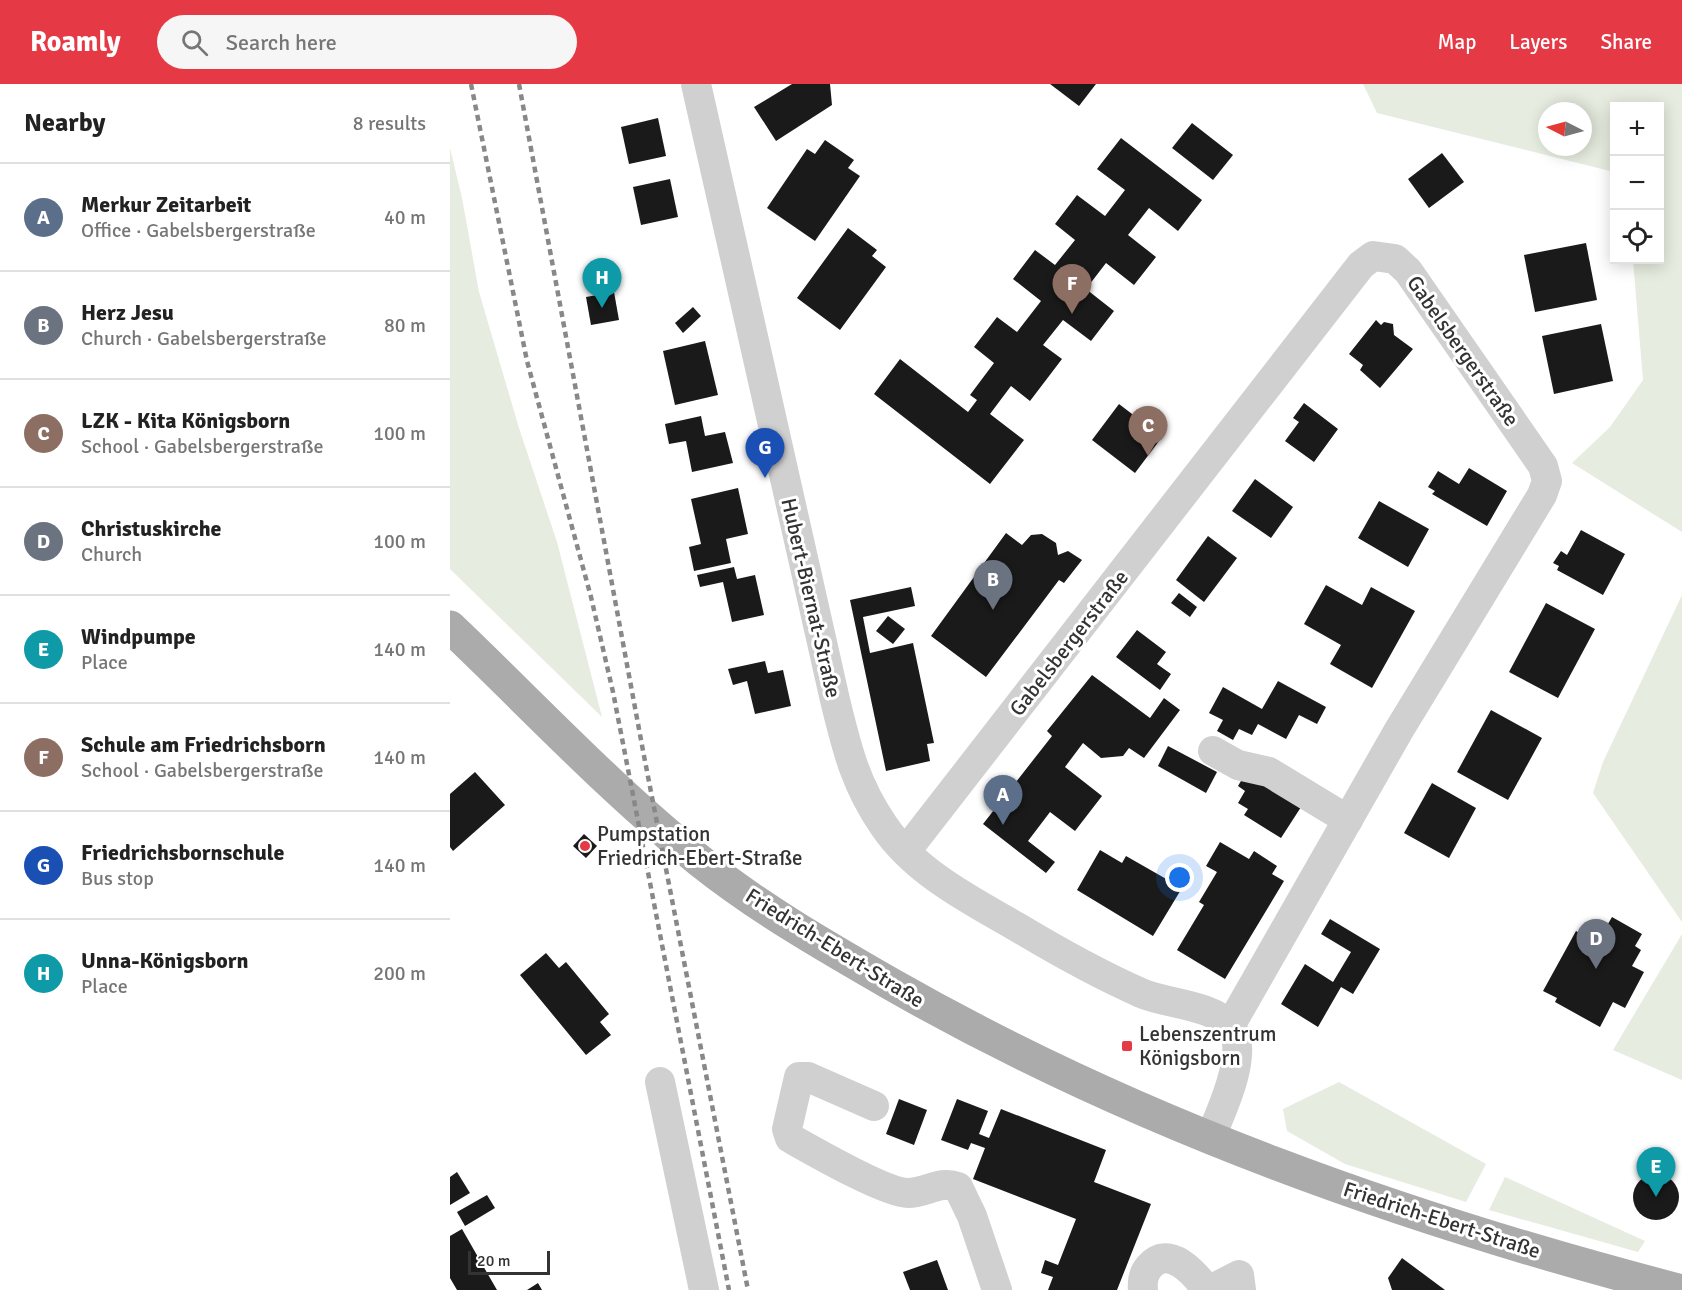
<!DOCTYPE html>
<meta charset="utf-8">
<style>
:root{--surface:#fff;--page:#f6f6f6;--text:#222;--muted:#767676;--line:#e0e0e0;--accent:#e63946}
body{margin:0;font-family:Signika,sans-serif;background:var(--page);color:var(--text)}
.controls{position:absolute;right:18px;top:18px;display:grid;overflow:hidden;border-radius:0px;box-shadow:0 3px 15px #0003}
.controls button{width:54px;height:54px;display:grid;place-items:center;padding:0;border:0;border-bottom:2px solid var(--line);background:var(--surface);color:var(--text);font:30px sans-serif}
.compass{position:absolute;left:1088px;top:18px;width:54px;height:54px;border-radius:50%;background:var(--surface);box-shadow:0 3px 15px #0003;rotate:276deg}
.scale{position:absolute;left:18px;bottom:15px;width:82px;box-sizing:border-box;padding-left:6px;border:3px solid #333;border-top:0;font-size:16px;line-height:21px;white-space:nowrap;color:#333;-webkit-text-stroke:4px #fff;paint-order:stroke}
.you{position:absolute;left:730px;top:794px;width:21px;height:21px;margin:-15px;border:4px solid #fff;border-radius:50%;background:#1a73e8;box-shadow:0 0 0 9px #1a73e833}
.badge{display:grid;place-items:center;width:39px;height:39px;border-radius:50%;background:var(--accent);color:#fff;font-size:20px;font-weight:700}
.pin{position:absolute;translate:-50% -50px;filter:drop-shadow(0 2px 3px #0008)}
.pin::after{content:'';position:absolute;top:32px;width:21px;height:18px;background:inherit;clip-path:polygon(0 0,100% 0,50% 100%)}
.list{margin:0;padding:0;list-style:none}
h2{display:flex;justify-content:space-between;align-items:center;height:78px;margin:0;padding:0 24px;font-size:26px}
h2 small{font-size:20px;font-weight:400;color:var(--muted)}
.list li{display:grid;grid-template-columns:39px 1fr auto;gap:18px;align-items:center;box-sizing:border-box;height:108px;padding:0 24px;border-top:2px solid var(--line)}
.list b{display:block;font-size:22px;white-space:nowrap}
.list p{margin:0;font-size:20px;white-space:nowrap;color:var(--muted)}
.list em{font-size:20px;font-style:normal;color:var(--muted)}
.icon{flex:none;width:33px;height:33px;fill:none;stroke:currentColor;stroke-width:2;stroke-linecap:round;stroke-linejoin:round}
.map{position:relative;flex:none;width:1232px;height:1206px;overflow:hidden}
header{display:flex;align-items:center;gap:36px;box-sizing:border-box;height:84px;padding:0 30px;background:var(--accent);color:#fff}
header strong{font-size:28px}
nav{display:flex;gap:33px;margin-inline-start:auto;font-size:21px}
.search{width:420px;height:54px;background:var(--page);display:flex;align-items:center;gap:15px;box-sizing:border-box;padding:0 21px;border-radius:33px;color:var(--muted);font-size:22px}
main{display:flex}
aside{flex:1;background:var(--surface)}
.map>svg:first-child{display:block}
.green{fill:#e6ecdf;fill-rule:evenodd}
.building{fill:#1a1a1a}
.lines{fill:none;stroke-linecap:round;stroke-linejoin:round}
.minor{stroke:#d0d0d0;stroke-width:30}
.major{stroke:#ababab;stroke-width:33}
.rail{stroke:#888;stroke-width:4.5;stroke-dasharray:6 4.5;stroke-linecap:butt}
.poi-dot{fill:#e63946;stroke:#fff;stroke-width:2}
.labels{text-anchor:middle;stroke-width:6;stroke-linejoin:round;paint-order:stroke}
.street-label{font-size:21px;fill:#333;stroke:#fff}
.poi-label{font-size:21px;fill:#333;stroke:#fff;text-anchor:start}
</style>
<header>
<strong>Roamly</strong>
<div class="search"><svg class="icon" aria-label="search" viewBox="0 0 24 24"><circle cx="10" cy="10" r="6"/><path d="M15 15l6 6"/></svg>Search here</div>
<nav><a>Map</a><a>Layers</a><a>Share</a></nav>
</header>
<main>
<aside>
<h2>Nearby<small>8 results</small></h2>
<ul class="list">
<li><span class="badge" style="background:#5c6f8a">A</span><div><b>Merkur Zeitarbeit</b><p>Office · Gabelsbergerstraße</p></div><em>40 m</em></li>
<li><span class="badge" style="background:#6b7280">B</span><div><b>Herz Jesu</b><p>Church · Gabelsbergerstraße</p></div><em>80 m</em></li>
<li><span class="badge" style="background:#8d6e63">C</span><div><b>LZK - Kita Königsborn</b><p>School · Gabelsbergerstraße</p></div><em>100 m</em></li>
<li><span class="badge" style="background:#6b7280">D</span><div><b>Christuskirche</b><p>Church</p></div><em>100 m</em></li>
<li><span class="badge" style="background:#0f9aa8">E</span><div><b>Windpumpe</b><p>Place</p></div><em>140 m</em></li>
<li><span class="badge" style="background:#8d6e63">F</span><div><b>Schule am Friedrichsborn</b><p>School · Gabelsbergerstraße</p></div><em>140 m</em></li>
<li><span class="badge" style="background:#1a4fb4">G</span><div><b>Friedrichsbornschule</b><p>Bus stop</p></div><em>140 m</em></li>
<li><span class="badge" style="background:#0f9aa8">H</span><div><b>Unna-Königsborn</b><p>Place</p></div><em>200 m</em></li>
</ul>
</aside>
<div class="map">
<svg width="1232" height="1206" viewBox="0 0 1232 1206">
<rect width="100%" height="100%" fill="#fff"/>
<!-- green -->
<g class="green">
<path d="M913 0H1232V448L1122 379 1160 343 1193 296 1183 176H1210V22H1164V88L927 29ZM1097 27H1133V63H1097Z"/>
<polygon points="0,64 12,114 29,208 69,344 107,458 152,633 0,485"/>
<polygon points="1232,511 1232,838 1143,709 1153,678"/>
<polygon points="1232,850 1232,996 1163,966"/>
<polygon points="889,998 1036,1080 1016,1118 895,1080 837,1047 833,1025"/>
<polygon points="1055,1093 1195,1157 1188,1168 1039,1126"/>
</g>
<!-- building -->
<g class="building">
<polygon points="342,0 380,0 382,21 326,57 304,23"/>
<polygon points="600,0 646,0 629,22"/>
<polygon points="208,34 216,72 179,80 171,43"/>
<polygon points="742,39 783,71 763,96 722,64"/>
<polygon points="671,54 752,116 728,147 699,124 678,151 706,173 684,201 656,179 636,205 664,227 641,257 613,236 593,261 612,275 580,317 561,302 540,330 574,356 540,400 424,310 450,275 518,328 527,316 520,311 544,279 524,263 547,233 567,248 591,217 563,195 585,166 605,181 625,156 605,140 627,111 655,132 675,106 647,85"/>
<polygon points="375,56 404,76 398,84 410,92 365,157 317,124 357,65 365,70"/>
<polygon points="992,69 1014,98 979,124 958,95"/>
<polygon points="220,95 228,133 191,141 183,103"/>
<polygon points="398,144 427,166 422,172 436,183 390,246 347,214"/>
<polygon points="1136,159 1147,216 1085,228 1074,171"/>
<polygon points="164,208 169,236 141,241 136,213"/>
<polygon points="243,223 251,232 233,249 225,239"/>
<polygon points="926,236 931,241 934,238 943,240 944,251 963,265 930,304 910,286 913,281 899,270"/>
<polygon points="1151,240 1163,297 1104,310 1092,252"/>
<polygon points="255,257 268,311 225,321 213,267"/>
<polygon points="854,319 888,345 864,378 835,357 849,338 843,334"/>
<polygon points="669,320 712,353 685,389 642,356"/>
<polygon points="251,332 255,352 275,348 283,379 242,388 236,357 219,360 215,340"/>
<polygon points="1019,384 1057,407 1037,442 982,410 985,407 978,403 988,387 1009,400"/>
<polygon points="805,395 843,423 821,454 782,427"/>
<polygon points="288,404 298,450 276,455 281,479 244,487 239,463 251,460 241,415"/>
<polygon points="929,417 979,445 958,483 908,454"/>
<polygon points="1131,446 1175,470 1153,511 1107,486 1109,482 1103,479 1111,467 1117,471"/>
<polygon points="556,449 572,461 581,451 592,450 606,459 608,471 618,467 632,476 614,499 609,496 536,593 481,552"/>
<polygon points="758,452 787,474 754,518 726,496"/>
<polygon points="284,483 287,495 305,491 314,531 282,538 273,498 250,503 247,491"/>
<polygon points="876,501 912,521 921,503 965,527 922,604 880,580 891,561 854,540"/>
<polygon points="461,503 465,522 413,533 420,569 463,559 484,659 477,660 480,677 436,687 400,516"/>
<polygon points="729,509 747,523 740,533 721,519"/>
<polygon points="1096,519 1145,545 1108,614 1059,588"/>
<polygon points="438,532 455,545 443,560 426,547"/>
<polygon points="687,546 716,568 707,580 721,590 710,606 666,573"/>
<polygon points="315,577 318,589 333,586 341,622 305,630 297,597 283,601 278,585"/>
<polygon points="642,591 700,634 714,614 730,626 694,674 679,664 673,672 651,674 633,659 615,683 652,712 625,747 600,728 578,757 605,778 596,789 533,740 602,652 597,647"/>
<polygon points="828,597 876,623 867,640 849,631 836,655 808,640 802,651 789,645 783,656 767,647 773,636 759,629 773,603 812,625"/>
<polygon points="1041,626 1092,654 1058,716 1007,688"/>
<polygon points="718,662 767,688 756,709 708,682"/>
<polygon points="798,685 853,720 831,754 794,731 798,725 788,719 795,707 788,702"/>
<polygon points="25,688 55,721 3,767 0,763 0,710"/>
<polygon points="982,699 1026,724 999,774 954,749"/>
<polygon points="134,750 147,762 136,774 123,762"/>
<polygon points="770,758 799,775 804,767 827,782 822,790 834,797 775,895 727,866 754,821 749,818 767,788 756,782"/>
<polygon points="650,766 672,779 676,772 732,804 703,852 627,806"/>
<polygon points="1162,833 1192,850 1185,862 1191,866 1182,882 1194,888 1175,924 1163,918 1150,943 1105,918 1107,914 1093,907 1126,847 1136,853 1144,838 1155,845"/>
<polygon points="880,835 930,865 903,910 891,903 868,943 831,920 855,880 883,898 901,868 871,850"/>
<polygon points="96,869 109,884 116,878 159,930 150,938 161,951 136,971 70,891"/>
<polygon points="449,1015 477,1026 464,1061 436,1050"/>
<polygon points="507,1015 538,1027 529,1050 539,1054 551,1025 656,1066 644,1098 701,1120 667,1206 598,1206 603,1193 591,1189 595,1176 608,1181 626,1135 523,1095 535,1064 521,1059 518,1066 491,1056"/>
<polygon points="7,1088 20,1109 0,1121 0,1093"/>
<circle cx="1206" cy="1113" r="23"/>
<polygon points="37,1111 45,1124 15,1142 7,1128"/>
<polygon points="12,1145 32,1180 47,1206 7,1206 0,1194 0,1152"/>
<polygon points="952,1174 995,1206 942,1206 938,1194"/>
<polygon points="487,1176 498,1206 460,1206 453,1188"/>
<polygon points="88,1199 92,1206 77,1206"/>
</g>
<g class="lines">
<!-- minor -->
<g class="minor">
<path d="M246 0 385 616C397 665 405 700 434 742 465 788 520 816 567 843 607 867 648 890 691 909 716 920 761 920 780 942 801 966 771 1028 760 1054"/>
<polyline points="763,667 788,681 819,688 898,736"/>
<polyline points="456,767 911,181 923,172 945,175 958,187 1093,382 1097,397 1092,411 949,646 780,942"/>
<polyline points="210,998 254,1206"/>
<path d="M424 1022 358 993H349L337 1045 340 1054C363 1067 436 1109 458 1109 477 1109 489 1096 508 1103L522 1132 547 1206"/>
<path d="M693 1206C692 1197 693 1190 699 1183 719 1159 745 1190 757 1206"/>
<polyline points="760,1206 789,1191 791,1206"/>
</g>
<!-- major -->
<path class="major" d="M0 543C82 621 161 706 250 777 309 824 375 862 441 900 686 1040 955 1135 1228 1206"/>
<!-- rail -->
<g class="rail">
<polyline points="21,0 77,277 141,513 163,608 279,1206"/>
<polyline points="69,0 194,672 298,1206"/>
</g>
</g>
<!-- markers -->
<g class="poi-dot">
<circle cx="135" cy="762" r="6"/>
<rect x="671" y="956" width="12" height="12" rx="3"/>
</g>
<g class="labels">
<!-- street labels -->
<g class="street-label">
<text transform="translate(1013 267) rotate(55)" y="7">Gabelsbergerstraße</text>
<text transform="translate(361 514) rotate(77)" y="7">Hubert-Biernat-Straße</text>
<text transform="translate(619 559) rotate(-52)" y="7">Gabelsbergerstraße</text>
<text transform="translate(385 864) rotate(32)" y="7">Friedrich-Ebert-Straße</text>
<text transform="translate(992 1136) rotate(18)" y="7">Friedrich-Ebert-Straße</text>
</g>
<!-- poi labels -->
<g class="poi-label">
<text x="147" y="757">Pumpstation<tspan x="147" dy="24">Friedrich-Ebert-Straße</tspan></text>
<text x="689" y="957">Lebenszentrum<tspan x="689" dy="24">Königsborn</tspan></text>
</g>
</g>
</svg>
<div class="controls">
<button>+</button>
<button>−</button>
<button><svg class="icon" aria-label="locate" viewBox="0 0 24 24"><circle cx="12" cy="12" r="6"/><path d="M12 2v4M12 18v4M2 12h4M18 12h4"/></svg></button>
</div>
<svg class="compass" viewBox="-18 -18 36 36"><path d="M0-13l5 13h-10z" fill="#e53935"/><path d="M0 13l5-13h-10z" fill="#767676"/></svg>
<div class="scale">20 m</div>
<div class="you"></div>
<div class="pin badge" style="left:553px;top:741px;background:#5c6f8a">A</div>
<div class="pin badge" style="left:543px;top:526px;background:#6b7280">B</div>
<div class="pin badge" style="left:698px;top:372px;background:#8d6e63">C</div>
<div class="pin badge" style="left:1146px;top:885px;background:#6b7280">D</div>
<div class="pin badge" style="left:1206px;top:1113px;background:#0f9aa8">E</div>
<div class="pin badge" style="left:622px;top:230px;background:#8d6e63">F</div>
<div class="pin badge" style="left:315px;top:394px;background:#1a4fb4">G</div>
<div class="pin badge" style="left:152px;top:224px;background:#0f9aa8">H</div>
</div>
</main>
